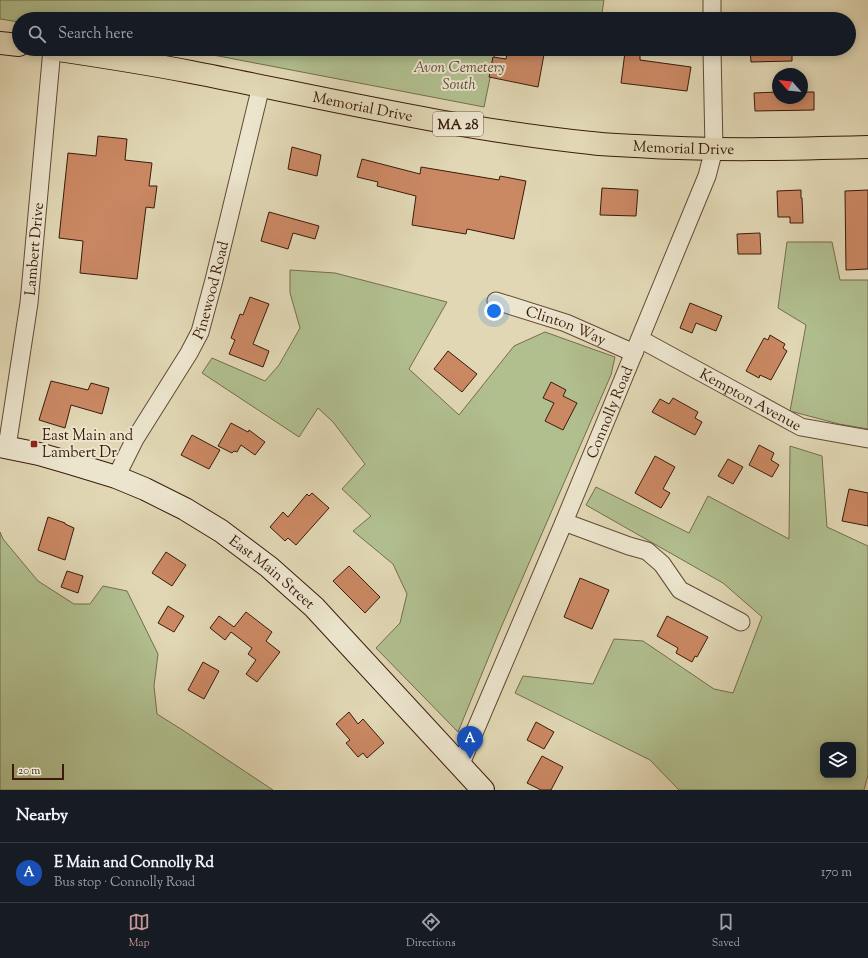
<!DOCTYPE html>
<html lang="en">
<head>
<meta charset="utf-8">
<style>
	:root { --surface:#171b24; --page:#20242c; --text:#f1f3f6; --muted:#9ea1a6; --line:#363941; --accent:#c59692 }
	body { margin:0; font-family:"Sorts Mill Goudy",serif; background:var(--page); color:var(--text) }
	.controls { position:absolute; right:12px; bottom:12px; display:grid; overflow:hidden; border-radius:8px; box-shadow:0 2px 10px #0003 }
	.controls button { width:36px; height:36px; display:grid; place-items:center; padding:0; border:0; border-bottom:1px solid var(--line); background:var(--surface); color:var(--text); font:20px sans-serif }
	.compass { position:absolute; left:772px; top:68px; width:36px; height:36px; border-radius:50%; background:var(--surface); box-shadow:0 2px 10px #0003; rotate:297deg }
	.scale { position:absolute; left:12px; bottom:10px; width:52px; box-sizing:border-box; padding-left:4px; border:2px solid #3a1b0b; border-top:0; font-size:11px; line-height:14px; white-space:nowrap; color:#3a1b0b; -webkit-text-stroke:3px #ece5ce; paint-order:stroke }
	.you { position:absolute; left:494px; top:311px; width:14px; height:14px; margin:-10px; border:3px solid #fff; border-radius:50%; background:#1a73e8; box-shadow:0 0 0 6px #1a73e833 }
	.badge { display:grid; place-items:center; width:26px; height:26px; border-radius:50%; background:var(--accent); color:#fff; font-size:13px; font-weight:700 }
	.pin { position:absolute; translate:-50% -33px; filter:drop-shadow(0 1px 2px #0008) }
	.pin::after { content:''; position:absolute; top:21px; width:14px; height:12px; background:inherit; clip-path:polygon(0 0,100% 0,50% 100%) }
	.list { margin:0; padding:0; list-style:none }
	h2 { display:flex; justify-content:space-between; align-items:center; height:52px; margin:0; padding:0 16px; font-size:17px }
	h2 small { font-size:13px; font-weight:400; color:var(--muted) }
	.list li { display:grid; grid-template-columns:26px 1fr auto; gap:12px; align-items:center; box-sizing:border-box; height:60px; padding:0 16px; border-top:1px solid var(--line) }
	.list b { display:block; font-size:15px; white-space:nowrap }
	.list p { margin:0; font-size:13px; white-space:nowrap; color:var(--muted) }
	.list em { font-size:13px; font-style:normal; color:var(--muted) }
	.icon { flex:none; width:22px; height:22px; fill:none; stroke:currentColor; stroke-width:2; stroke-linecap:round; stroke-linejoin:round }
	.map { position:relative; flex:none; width:868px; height:790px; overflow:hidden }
	.search { position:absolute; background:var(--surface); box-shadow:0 2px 10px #0003; left:12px; right:12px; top:12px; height:44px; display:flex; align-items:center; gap:10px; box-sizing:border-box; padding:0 14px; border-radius:22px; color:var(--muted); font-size:15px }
	.sheet { height:112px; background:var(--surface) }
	nav { display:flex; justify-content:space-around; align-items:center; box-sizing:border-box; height:56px; border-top:1px solid var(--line); background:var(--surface); font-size:11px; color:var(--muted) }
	nav a { display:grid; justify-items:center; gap:2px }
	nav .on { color:var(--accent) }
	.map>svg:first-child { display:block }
</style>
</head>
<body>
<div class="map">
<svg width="868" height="790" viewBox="0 0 868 790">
	<rect width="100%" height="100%" fill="#e1d7b4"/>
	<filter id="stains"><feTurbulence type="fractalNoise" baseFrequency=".005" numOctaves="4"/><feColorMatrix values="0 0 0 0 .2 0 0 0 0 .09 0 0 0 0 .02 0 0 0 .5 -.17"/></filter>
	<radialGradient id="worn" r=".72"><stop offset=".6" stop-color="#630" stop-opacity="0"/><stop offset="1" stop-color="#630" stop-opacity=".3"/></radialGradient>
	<!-- green -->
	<g fill="#b1bf8f" stroke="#766d4d" fill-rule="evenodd">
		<polygon points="0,0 604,0 601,19 512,19 504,13 503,19 19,19 19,22 0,19"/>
		<polygon points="182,49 496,49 484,107"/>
		<polygon points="787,242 832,242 840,280 868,280 868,429 839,424 790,411 806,325 778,308"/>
		<polygon points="290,270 335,273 447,302 409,369 459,415 514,346 545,332 615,357 611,375 499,632 458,732 376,648 400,623 407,594 393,564 353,531 371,516 342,489 365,464 333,422 318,408 299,437 202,373 212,358 265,381 279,365 300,328 290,293"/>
		<path d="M790 446 822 456 827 527 868 546V775L864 790H679L650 760 515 693 523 676 593 684 614 639 643 641 714 689 733 693 762 617 723 583 586 505 596 487 689 533 708 496 789 539ZM823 745H853V775H823Z"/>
		<polygon points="0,532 3,539 38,581 74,604 90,604 103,586 127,591 158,654 154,686 157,714 184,731 273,790 0,790"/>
	</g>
	<!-- building -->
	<g fill="#ca8863" stroke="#3a1b0b">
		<polygon points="508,49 545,49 538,87 489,77 493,57 506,59"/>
		<polygon points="750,49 792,49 792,61 751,62"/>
		<polygon points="625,52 640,54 640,60 691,67 687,91 621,83"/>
		<polygon points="778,92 778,98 802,98 802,92 814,92 814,110 755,111 754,93"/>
		<polygon points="98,136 127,139 125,160 152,163 149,186 157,186 154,208 146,207 137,279 80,273 83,241 59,238 68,153 96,156"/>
		<polygon points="292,147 321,155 317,176 288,169"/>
		<polygon points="362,159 420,174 421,167 499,180 500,176 526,181 514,239 467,229 466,234 412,225 416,196 377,186 378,182 357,177"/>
		<polygon points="602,188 638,190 636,216 600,215"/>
		<polygon points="801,190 801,198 802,198 803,223 790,223 790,217 778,217 777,191"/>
		<polygon points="868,190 868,269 846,270 845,191"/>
		<polygon points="269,212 319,226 315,239 293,233 288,249 261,241"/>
		<polygon points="760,233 761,254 738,254 737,234"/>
		<polygon points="250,297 269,304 253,344 269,351 263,367 229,354 235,340 231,338 240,314 243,315"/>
		<polygon points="690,303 722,316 716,331 696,323 692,333 680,328"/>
		<polygon points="770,335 785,344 783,348 787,351 771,380 760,375 759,378 746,371 764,338 768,340"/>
		<polygon points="448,351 477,374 462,392 434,369"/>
		<polygon points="51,381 88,390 91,383 109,388 102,414 71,405 65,428 39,420"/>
		<polygon points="551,382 566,390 563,396 577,403 563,430 545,421 554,403 543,398"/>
		<polygon points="673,398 698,412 695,418 702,422 695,435 652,412 660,399 669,404"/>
		<polygon points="231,423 248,432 249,430 265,442 255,455 241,445 237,452 234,451 232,453 218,446"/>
		<polygon points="192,435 220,450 209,469 181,455"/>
		<polygon points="759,445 774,453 771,460 779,465 772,477 749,465"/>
		<polygon points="655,456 675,467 663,489 670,493 661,508 635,493"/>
		<polygon points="728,459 743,467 733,484 718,476"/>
		<polygon points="849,489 868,493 868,526 842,521"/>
		<polygon points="312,493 329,508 296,545 288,538 285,541 270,527 283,512 288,517 307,494 309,496"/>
		<polygon points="48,517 65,523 65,524 74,528 65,560 38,550"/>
		<polygon points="166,552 186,565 172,586 152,573"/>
		<polygon points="349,566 380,597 365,613 333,581"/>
		<polygon points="67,571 83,576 78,593 61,587"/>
		<polygon points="580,578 609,590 592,629 564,617"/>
		<polygon points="168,606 184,616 174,632 158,623"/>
		<polygon points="246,612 272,632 266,641 280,652 257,682 246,674 256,660 248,654 252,648 231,632 225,640 210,628 219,616 234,627"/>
		<polygon points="667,616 708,637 697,657 695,656 692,662 676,653 678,648 657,636"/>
		<polygon points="203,662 219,671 204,699 188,690"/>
		<polygon points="349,712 358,724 363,719 384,743 367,758 363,753 358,757 346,743 350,740 336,724"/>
		<polygon points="536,722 554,732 544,749 527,740"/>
		<polygon points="542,756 563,767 551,790 541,790 527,783"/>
	</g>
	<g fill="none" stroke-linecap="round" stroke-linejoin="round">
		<!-- minor casing -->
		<g stroke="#644a35" stroke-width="19">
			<g id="minor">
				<polyline points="712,0 712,19"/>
				<path id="s1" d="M496 301 566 323 634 353"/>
				<path id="s2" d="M640 339 801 427 868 439"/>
				<path id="s3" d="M7 447 29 303 52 49"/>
				<path id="s4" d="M116 477 135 439 189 353 200 332 214 280 261 86"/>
				<polyline points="564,522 629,546 647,551 662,564 680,590 741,622"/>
				<path id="s5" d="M460 766 564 522 707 176 714 149 712 49"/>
			</g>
		</g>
		<!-- secondary casing -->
		<g stroke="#3a1b0b" stroke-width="24">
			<g id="secondary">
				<path id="s6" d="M0 446 39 454 70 463 116 477 145 489 185 509 221 531 269 567 314 607 483 790"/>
			</g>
		</g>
		<!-- primary casing -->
		<g stroke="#3a1b0b" stroke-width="24">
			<g id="primary">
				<polyline points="0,43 19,45"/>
				<path id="s7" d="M52 49C99 56 145 63 191 72 324 98 456 129 591 143 606 145 621 145 636 146 713 151 791 149 868 147"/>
			</g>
		</g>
		<!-- minor -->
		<use href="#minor" stroke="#ece5ce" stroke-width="17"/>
		<!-- secondary -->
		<use href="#secondary" stroke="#ece5ce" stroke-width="22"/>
		<!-- primary -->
		<use href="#primary" stroke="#e1d7b4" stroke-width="22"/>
	</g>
	<!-- markers -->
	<rect fill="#8f2418" stroke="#ece5ce" stroke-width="1.5" x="30" y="440" width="8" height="8" rx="2"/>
	<g text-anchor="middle" stroke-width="4" stroke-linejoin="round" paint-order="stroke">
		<!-- shield labels -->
		<rect fill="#ece5ce" stroke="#6f5846" stroke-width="1" x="433" y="112" width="50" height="24" rx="3"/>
		<g font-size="14" font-weight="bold" fill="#3a1b0b">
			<text x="458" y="129">MA 28</text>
		</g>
		<!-- park labels -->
		<g font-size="15" font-style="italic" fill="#5e4c33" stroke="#ece5ce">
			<text x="459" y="72">Avon Cemetery<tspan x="459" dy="17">South</tspan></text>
		</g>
		<!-- street labels -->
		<g font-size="15" fill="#3a1b0b" stroke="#ece5ce">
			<text dy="5" stroke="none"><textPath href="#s7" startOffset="316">Memorial Drive</textPath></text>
			<text dy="5" stroke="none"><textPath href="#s7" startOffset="640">Memorial Drive</textPath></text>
			<text dy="5" stroke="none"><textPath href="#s3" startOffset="200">Lambert Drive</textPath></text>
			<text dy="5" stroke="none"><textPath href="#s4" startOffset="211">Pinewood Road</textPath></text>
			<text dy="5" stroke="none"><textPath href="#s1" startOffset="74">Clinton Way</textPath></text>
			<text dy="5" stroke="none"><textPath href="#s2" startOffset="126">Kempton Avenue</textPath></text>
			<text dy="5" stroke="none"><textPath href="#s5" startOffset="384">Connolly Road</textPath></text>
			<text dy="5" stroke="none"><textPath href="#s6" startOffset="304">East Main Street</textPath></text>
		</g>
		<!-- poi labels -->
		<g font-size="15" fill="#3a1b0b" stroke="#ece5ce" text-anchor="start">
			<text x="42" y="440">East Main and<tspan x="42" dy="17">Lambert Dr</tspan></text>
		</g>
	</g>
	<rect width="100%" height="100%" filter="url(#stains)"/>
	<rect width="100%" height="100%" fill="url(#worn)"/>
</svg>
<div class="controls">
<button><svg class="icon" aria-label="layers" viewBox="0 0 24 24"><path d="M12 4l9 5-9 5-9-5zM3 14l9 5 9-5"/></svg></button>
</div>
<svg class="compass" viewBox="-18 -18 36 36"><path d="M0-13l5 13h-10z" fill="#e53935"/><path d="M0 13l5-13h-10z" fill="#9ea1a6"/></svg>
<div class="scale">20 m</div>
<div class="you"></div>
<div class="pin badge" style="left:470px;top:759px;background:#1a4fb4">A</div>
<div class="search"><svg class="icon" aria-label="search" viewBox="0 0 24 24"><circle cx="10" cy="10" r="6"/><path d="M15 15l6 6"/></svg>Search here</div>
</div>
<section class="sheet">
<h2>Nearby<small></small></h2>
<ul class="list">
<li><span class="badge" style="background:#1a4fb4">A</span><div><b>E Main and Connolly Rd</b><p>Bus stop · Connolly Road</p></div><em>170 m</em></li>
</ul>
</section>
<nav>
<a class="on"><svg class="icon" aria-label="map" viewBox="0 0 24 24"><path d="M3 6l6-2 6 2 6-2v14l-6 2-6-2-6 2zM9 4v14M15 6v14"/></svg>Map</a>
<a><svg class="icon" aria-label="directions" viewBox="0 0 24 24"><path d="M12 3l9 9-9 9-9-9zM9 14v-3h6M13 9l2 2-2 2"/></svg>Directions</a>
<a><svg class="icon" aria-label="saved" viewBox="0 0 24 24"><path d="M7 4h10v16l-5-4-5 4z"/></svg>Saved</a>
</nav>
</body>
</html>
